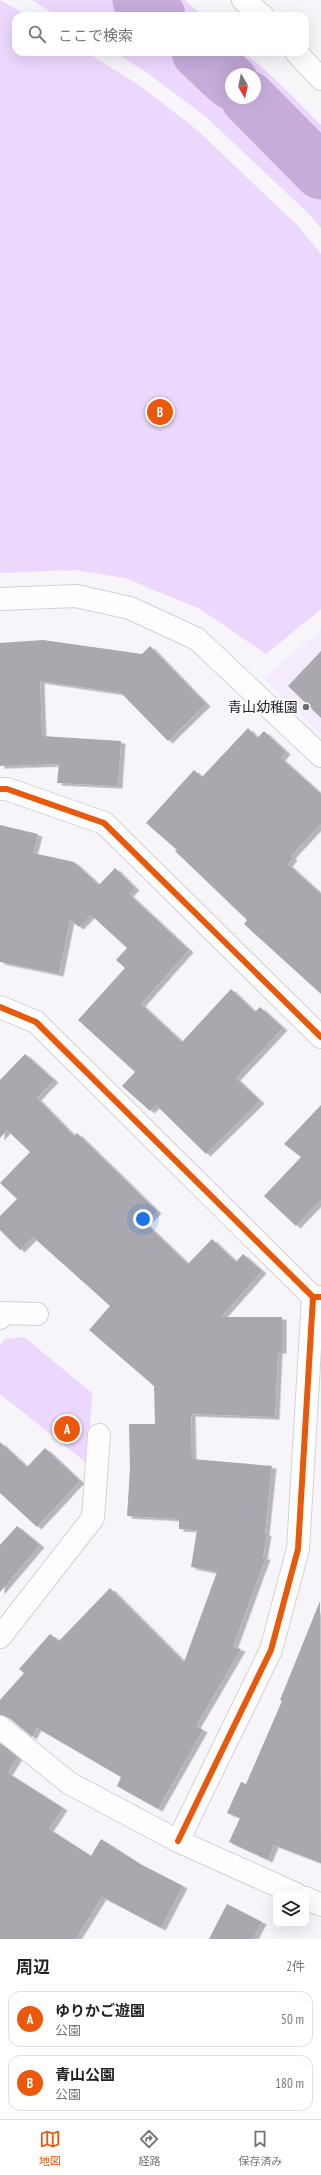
<!DOCTYPE html>
<html lang="ja">
<head>
<meta charset="utf-8">
<style>
	:root { --surface:#fff; --page:#f6f6f6; --text:#222; --muted:#767676; --line:#e0e0e0; --accent:#ea580c }
	body { margin:0; font-family:"PT Sans Narrow","Noto Sans JP",sans-serif; background:var(--page); color:var(--text) }
	.controls { position:absolute; right:12px; bottom:12px; display:grid; overflow:hidden; border-radius:8px; box-shadow:0 4px 16px #0002 }
	.controls button { width:36px; height:36px; display:grid; place-items:center; padding:0; border:0; border-bottom:1px solid var(--line); background:var(--surface); color:var(--text); font:20px sans-serif }
	.compass { position:absolute; left:225px; top:68px; width:36px; height:36px; border-radius:50%; background:var(--surface); box-shadow:0 4px 16px #0002; rotate:171deg }
	.you { position:absolute; left:143px; top:1219px; width:14px; height:14px; margin:-10px; border:3px solid #fff; border-radius:50%; background:#1a73e8; box-shadow:0 0 0 6px #1a73e833 }
	.badge { display:grid; place-items:center; width:26px; height:26px; border-radius:50%; background:var(--accent); color:#fff; font-size:13px; font-weight:700 }
	.pin { position:absolute; translate:-50% -50%; border:2px solid #fff; box-shadow:0 1px 4px #0006 }
	.list { margin:0; padding:0; list-style:none }
	h2 { display:flex; justify-content:space-between; align-items:center; height:52px; margin:0; padding:0 16px; font-size:17px }
	h2 small { font-size:13px; font-weight:400; color:var(--muted) }
	.list li { display:grid; grid-template-columns:26px 1fr auto; gap:12px; align-items:center; box-sizing:border-box; height:56px; margin:0 8px 8px; padding:0 8px; border:1px solid var(--line); border-radius:12px }
	.list b { display:block; font-size:15px; white-space:nowrap }
	.list p { margin:0; font-size:13px; white-space:nowrap; color:var(--muted) }
	.list em { font-size:13px; font-style:normal; color:var(--muted) }
	.icon { flex:none; width:22px; height:22px; fill:none; stroke:currentColor; stroke-width:2; stroke-linecap:round; stroke-linejoin:round }
	.map { position:relative; flex:none; width:321px; height:1939px; overflow:hidden }
	.search { position:absolute; background:var(--surface); box-shadow:0 4px 16px #0002; left:12px; right:12px; top:12px; height:44px; display:flex; align-items:center; gap:10px; box-sizing:border-box; padding:0 14px; border-radius:12px; color:var(--muted); font-size:15px }
	.sheet { height:180px; background:var(--surface) }
	nav { display:flex; justify-content:space-around; align-items:center; box-sizing:border-box; height:56px; border-top:1px solid var(--line); background:var(--surface); font-size:11px; color:var(--muted) }
	nav a { display:grid; justify-items:center; gap:2px }
	nav .on { color:var(--accent) }
	.map>svg:first-child { display:block }
</style>
</head>
<body>
<div class="map">
<svg width="321" height="1939" viewBox="0 0 321 1939">
	<defs>
		<filter id="shadow"><feDropShadow dx="4.5" dy="2.5" stdDeviation="0" flood-color="#0004"/></filter>
	</defs>
	<rect width="100%" height="100%" fill="#f8f5fa"/>
	<!-- built -->
	<polygon fill="#f4ebfc" points="321,630 321,735 263,678"/>
	<!-- green -->
	<g fill="#ecd7fd" fill-rule="evenodd">
		<polygon points="0,0 28,16 16,16 16,52 86,52 139,85 197,130 297,225 321,254 321,609 266,654 200,609 125,578 75,570 0,573"/>
		<polygon points="32,0 185,0 203,16 57,16"/>
		<path d="M114 52H244L273 77 321 125V228L310 215 205 116 146 72ZM231 74H255V98H231Z"/>
		<polygon points="24,1337 92,1393 88,1464 0,1394 0,1345 5,1339"/>
	</g>
	<g fill="none" stroke-linecap="round" stroke-linejoin="round">
		<!-- river -->
		<g stroke="#c6abdb" stroke-width="55">
			<polyline points="140,0 158,16"/>
			<polyline points="199,52 231,82"/>
			<polyline points="248,98 321,172"/>
		</g>
	</g>
	<!-- building -->
	<g fill="#aba7ae" filter="url(#shadow)">
		<polygon points="43,640 142,654 150,646 206,704 168,741 121,693 40,681 42,736 121,741 118,786 57,783 59,764 0,766 0,643"/>
		<polygon points="321,651 321,718 288,686"/>
		<polygon points="248,728 257,738 264,731 286,752 281,758 321,794 321,824 291,856 293,858 288,864 321,894 321,994 244,924 247,920 175,851 177,850 146,823 194,770 202,777"/>
		<polygon points="0,825 38,834 33,853 74,862 99,885 115,868 135,888 129,894 189,950 141,1004 182,1042 231,989 255,1012 260,1007 283,1028 236,1078 260,1101 206,1154 156,1105 150,1111 122,1086 135,1072 78,1020 125,968 116,960 127,948 91,915 79,927 70,920 59,974 0,962"/>
		<polygon points="25,1054 54,1080 37,1098 74,1136 77,1133 157,1211 145,1223 188,1264 212,1239 236,1262 243,1254 262,1271 221,1317 282,1317 282,1351 278,1351 275,1417 191,1414 192,1459 272,1466 265,1533 267,1534 263,1557 266,1557 233,1647 241,1649 196,1726 203,1730 158,1809 117,1786 121,1777 37,1728 32,1737 8,1717 0,1715 0,1700 24,1673 19,1669 50,1634 59,1641 110,1588 184,1662 217,1572 191,1567 197,1530 179,1529 179,1519 127,1516 130,1469 129,1424 155,1424 154,1386 89,1330 110,1306 33,1237 20,1250 0,1230 0,1216 17,1199 0,1183 30,1152 7,1130 0,1138 0,1080"/>
		<polygon points="321,1105 321,1200 296,1226 264,1196 301,1157 284,1144"/>
		<polygon points="0,1442 27,1467 45,1448 80,1481 37,1527 0,1493"/>
		<polygon points="17,1526 40,1545 0,1592 0,1545"/>
		<polygon points="320,1601 321,1863 274,1845 268,1860 229,1842 240,1818 227,1813 241,1782 246,1784 282,1701 280,1700"/>
		<polygon points="0,1743 18,1757 8,1773 63,1808 49,1829 91,1856 101,1839 140,1864 183,1886 161,1928 102,1897 76,1939 0,1939"/>
		<polygon points="227,1904 262,1922 253,1939 209,1939"/>
	</g>
	<g fill="none" stroke-linecap="round" stroke-linejoin="round">
		<!-- street casing -->
		<g stroke="#d4d0d7" stroke-width="24">
			<g id="street">
				<polyline points="0,599 76,596 130,608 197,639 321,756"/>
				<polyline points="0,789 7,789 104,823 321,1037"/>
				<polyline points="0,1007 36,1022 313,1297 321,1297"/>
				<polyline points="0,1318 4,1313 37,1314"/>
				<polyline points="0,1637 93,1518 99,1435"/>
				<polyline points="0,1727 69,1783 178,1841 296,1894"/>
				<polyline points="178,1841 271,1650 298,1549 313,1297"/>
				<polyline points="306,1898 321,1905"/>
			</g>
		</g>
		<!-- secondary casing -->
		<g stroke="#d4d0d7" stroke-width="24">
			<g id="secondary">
				<polyline points="243,0 263,16"/>
				<polyline points="296,52 321,79"/>
			</g>
		</g>
		<!-- street -->
		<use href="#street" stroke="#fefefe" stroke-width="22"/>
		<!-- secondary -->
		<use href="#secondary" stroke="#fefefe" stroke-width="22"/>
		<!-- cycleway casing -->
		<g stroke="#fff" stroke-width="8">
			<g id="cycleway">
				<polyline points="0,789 7,789 104,823 321,1037"/>
				<polyline points="0,1007 36,1022 313,1297 321,1297"/>
				<polyline points="178,1841 271,1650 298,1549 313,1297"/>
			</g>
		</g>
		<!-- cycleway -->
		<use href="#cycleway" stroke="#e8590c" stroke-width="6"/>
	</g>
	<!-- markers -->
	<circle fill="#706b73" stroke="#fff" stroke-width="1.5" cx="306" cy="707" r="4"/>
	<g text-anchor="middle" stroke-width="4" stroke-linejoin="round" paint-order="stroke">
		<!-- poi labels -->
		<g font-size="14" fill="#26212b" stroke="#fff" text-anchor="end">
			<text x="298" y="712">青山幼稚園</text>
		</g>
	</g>
</svg>
<div class="controls">
<button><svg class="icon" aria-label="layers" viewBox="0 0 24 24"><path d="M12 4l9 5-9 5-9-5zM3 14l9 5 9-5"/></svg></button>
</div>
<svg class="compass" viewBox="-18 -18 36 36"><path d="M0-13l5 13h-10z" fill="#e53935"/><path d="M0 13l5-13h-10z" fill="#767676"/></svg>
<div class="you"></div>
<div class="pin badge" style="left:67px;top:1429px">A</div>
<div class="pin badge" style="left:160px;top:412px">B</div>
<div class="search"><svg class="icon" aria-label="search" viewBox="0 0 24 24"><circle cx="10" cy="10" r="6"/><path d="M15 15l6 6"/></svg>ここで検索</div>
</div>
<section class="sheet">
<h2>周辺<small>2件</small></h2>
<ul class="list">
<li><span class="badge">A</span><div><b>ゆりかご遊園</b><p>公園</p></div><em>50 m</em></li>
<li><span class="badge">B</span><div><b>青山公園</b><p>公園</p></div><em>180 m</em></li>
</ul>
</section>
<nav>
<a class="on"><svg class="icon" aria-label="map" viewBox="0 0 24 24"><path d="M3 6l6-2 6 2 6-2v14l-6 2-6-2-6 2zM9 4v14M15 6v14"/></svg>地図</a>
<a><svg class="icon" aria-label="directions" viewBox="0 0 24 24"><path d="M12 3l9 9-9 9-9-9zM9 14v-3h6M13 9l2 2-2 2"/></svg>経路</a>
<a><svg class="icon" aria-label="saved" viewBox="0 0 24 24"><path d="M7 4h10v16l-5-4-5 4z"/></svg>保存済み</a>
</nav>
</body>
</html>
